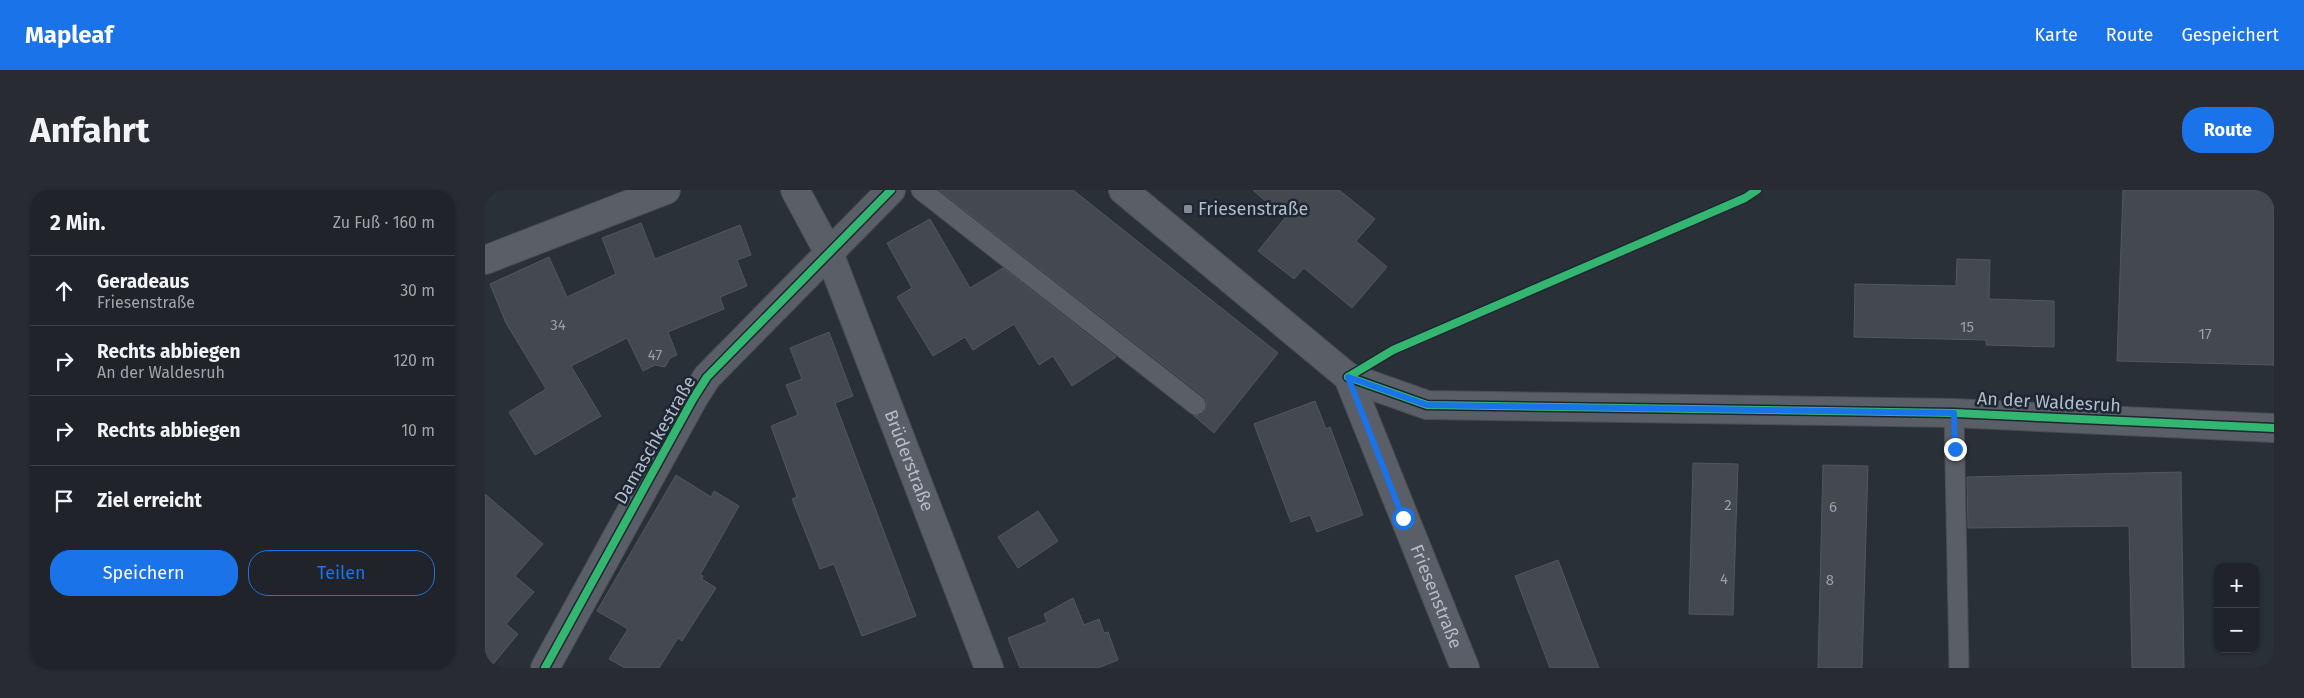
<!DOCTYPE html>
<html lang="de">
<head>
<meta charset="utf-8">
<style>
	:root { --surface:#20242a; --page:#282c32; --text:#f1f3f6; --muted:#a2a4a8; --line:#3d4147; --accent:#1a73e8 }
	body { margin:0; font-family:"Fira Sans",sans-serif; background:var(--page); color:var(--text) }
	.controls { position:absolute; right:15px; bottom:15px; display:grid; overflow:hidden; border-radius:10px; box-shadow:0 1px 4px #0004 }
	.controls button { width:45px; height:45px; display:grid; place-items:center; padding:0; border:0; border-bottom:1px solid var(--line); background:var(--surface); color:var(--text); font:25px sans-serif }
	.stop { position:absolute; width:15px; height:15px; margin:-11px; border:4px solid #1a73e8; border-radius:50%; background:#fff }
	.stop.end { background:#1a73e8; border-color:#fff; box-shadow:0 1px 5px #0008 }
	.list { margin:0; padding:0; list-style:none }
	h2 { display:flex; justify-content:space-between; align-items:center; height:65px; margin:0; padding:0 20px; font-size:21px }
	h2 small { font-size:16px; font-weight:400; color:var(--muted) }
	.list li { display:grid; grid-template-columns:32px 1fr auto; gap:15px; align-items:center; box-sizing:border-box; height:70px; padding:0 20px; border-top:1px solid var(--line) }
	.list b { display:block; font-size:19px; white-space:nowrap }
	.list p { margin:0; font-size:16px; white-space:nowrap; color:var(--muted) }
	.list em { font-size:16px; font-style:normal; color:var(--muted) }
	.actions { display:flex; gap:10px; padding:15px 20px }
	.actions a { flex:1; padding:11px 0; border:1px solid var(--accent); border-radius:20px; text-align:center; font-size:18px; color:var(--accent) }
	.actions .main { background:var(--accent); color:#fff }
	.icon { flex:none; width:28px; height:28px; fill:none; stroke:currentColor; stroke-width:2; stroke-linecap:round; stroke-linejoin:round }
	.map { position:relative; flex:none; width:1789px; height:478px; overflow:hidden; border-radius:20px }
	header { display:flex; align-items:center; gap:30px; box-sizing:border-box; height:70px; padding:0 25px; background:var(--accent); color:#fff }
	header strong { font-size:24px }
	nav { display:flex; gap:28px; margin-inline-start:auto; font-size:18px }
	.intro { display:flex; align-items:center; justify-content:space-between; box-sizing:border-box; height:120px; padding:0 30px }
	h1 { margin:0; font-size:35px }
	.button { padding:12px 22px; border-radius:20px; background:var(--accent); color:#fff; font-size:18px; font-weight:700 }
	main { display:flex; gap:30px; padding:0 30px }
	aside { flex:1; background:var(--surface); border-radius:20px; box-shadow:0 1px 4px #0004 }
	.map>svg:first-child { display:block }
</style>
</head>
<body>
<header>
<strong>Mapleaf</strong>
<nav><a>Karte</a><a>Route</a><a>Gespeichert</a></nav>
</header>
<div class="intro"><h1>Anfahrt</h1><a class="button">Route</a></div>
<main>
<aside>
<h2>2 Min.<small>Zu Fuß · 160 m</small></h2>
<ul class="list">
<li><svg class="icon" aria-label="ahead" viewBox="0 0 24 24"><path d="M12 20V5M6 11l6-6 6 6"/></svg><div><b>Geradeaus</b><p>Friesenstraße</p></div><em>30 m</em></li>
<li><svg class="icon" aria-label="right" viewBox="0 0 24 24"><path d="M7 20v-9h11M14 6l5 5-5 5"/></svg><div><b>Rechts abbiegen</b><p>An der Waldesruh</p></div><em>120 m</em></li>
<li><svg class="icon" aria-label="right" viewBox="0 0 24 24"><path d="M7 20v-9h11M14 6l5 5-5 5"/></svg><div><b>Rechts abbiegen</b></div><em>10 m</em></li>
<li><svg class="icon" aria-label="arrive" viewBox="0 0 24 24"><path d="M6 21V4h12l-3 4 3 4H6"/></svg><div><b>Ziel erreicht</b></div></li>
</ul>
<div class="actions"><a class="main">Speichern</a><a>Teilen</a></div>
</aside>
<div class="map">
<svg width="1789" height="478" viewBox="0 0 1789 478">
	<rect width="100%" height="100%" fill="#2a3038"/>
	<!-- building -->
	<g fill="#444950" stroke="#52575f">
		<polygon points="454,0 588,0 793,163 729,243 708,225 715,226 720,222 722,211 718,206"/>
		<polygon points="768,0 854,0 890,29 871,51 902,77 867,118 819,78 809,89 773,61 800,28"/>
		<polygon points="1638,0 1789,0 1789,175 1632,171"/>
		<polygon points="445,29 485,98 518,78 631,167 587,196 568,166 554,175 529,134 488,160 480,147 448,166 412,107 427,98 402,53"/>
		<polygon points="156,33 170,69 255,35 266,65 252,70 262,96 235,107 239,119 183,142 192,165 185,168 180,177 170,175 158,181 142,148 86,176 116,226 50,265 24,222 61,199 21,133 5,94 64,67 82,107 131,84 117,48"/>
		<polygon points="1472,69 1505,70 1504,109 1569,111 1569,157 1501,155 1501,150 1369,147 1370,94 1471,96"/>
		<polygon points="344,142 368,206 350,213 431,426 377,446 349,374 335,379 307,309 312,307 286,236 313,225 301,195 317,189 305,158"/>
		<polygon points="830,211 841,239 845,237 878,325 832,342 825,325 806,332 769,234"/>
		<polygon points="1208,273 1253,274 1248,425 1204,424"/>
		<polygon points="1338,275 1383,276 1377,478 1333,478"/>
		<polygon points="1696,282 1699,478 1647,478 1644,336 1483,338 1482,287"/>
		<polygon points="191,285 226,307 229,301 254,316 215,385 218,386 217,389 231,398 197,451 193,448 174,478 140,478 124,469 143,439 112,421"/>
		<polygon points="0,304 58,354 30,386 49,402 21,434 33,444 5,478 0,478"/>
		<polygon points="553,321 573,351 533,378 513,347"/>
		<polygon points="1073,370 1100,442 1114,478 1065,478 1030,386"/>
		<polygon points="588,408 599,435 614,429 619,443 623,442 633,470 613,478 535,478 523,448 562,432 559,424"/>
	</g>
	<g fill="none" stroke-linecap="round" stroke-linejoin="round">
		<!-- service casing -->
		<g stroke="#484c53" stroke-width="21">
			<g id="service">
				<polyline points="436,0 711,215"/>
				<polyline points="1469,223 1474,478"/>
			</g>
		</g>
		<!-- minor casing -->
		<g stroke="#484c53" stroke-width="30">
			<g id="minor">
				<path id="s1" d="M310 0 344 63 504 478"/>
				<path id="s2" d="M638 0 863 187 980 478"/>
				<polyline points="0,70 181,0"/>
				<polyline points="863,187 942,215 1469,223 1789,238"/>
				<polyline points="60,478 208,209 222,187 406,0"/>
			</g>
		</g>
		<!-- service -->
		<use href="#service" stroke="#5a5e66" stroke-width="19"/>
		<!-- minor -->
		<use href="#minor" stroke="#5a5e66" stroke-width="28"/>
		<!-- cycleway casing -->
		<g stroke="#1d2633" stroke-width="11">
			<g id="cycleway">
				<polyline points="863,187 942,215 1469,223 1789,238"/>
				<polyline points="863,187 908,160 1260,8 1272,0"/>
				<polyline points="60,478 208,209 222,187 406,0"/>
			</g>
		</g>
		<!-- cycleway -->
		<use href="#cycleway" stroke="#33b770" stroke-width="8"/>
	</g>
	<g fill="none" stroke-linecap="round" stroke-linejoin="round">
		<!-- route -->
		<polyline stroke="#1a73e8" stroke-width="6" points="918,328 863,187 942,215 1469,223 1470,259"/>
	</g>
	<!-- markers -->
	<rect fill="#848b96" stroke="#1d2633" stroke-width="2" x="698" y="14" width="10" height="10" rx="2.5"/>
	<g text-anchor="middle" stroke-width="5" stroke-linejoin="round" paint-order="stroke">
		<!-- number labels -->
		<g font-size="15" fill="#989fab">
			<text x="73" y="140">34</text>
			<text x="1482" y="142">15</text>
			<text x="1720" y="149">17</text>
			<text x="170" y="170">47</text>
			<text x="1243" y="320">2</text>
			<text x="1348" y="322">6</text>
			<text x="1239" y="394">4</text>
			<text x="1345" y="395">8</text>
		</g>
		<!-- poi labels -->
		<g font-size="18" fill="#b4bcc9" stroke="#1d2633" text-anchor="start">
			<text x="713" y="25">Friesenstraße</text>
		</g>
		<!-- street labels -->
		<g font-size="18" fill="#b4bcc9" stroke="#1d2633">
			<text transform="translate(1564 212) rotate(3)" y="6">An der Waldesruh</text>
			<text transform="translate(170 250) rotate(-60)" y="6">Damaschkestraße</text>
			<text dy="6" stroke="none"><textPath href="#s1" startOffset="294">Brüderstraße</textPath></text>
			<text dy="6" stroke="none"><textPath href="#s2" startOffset="529">Friesenstraße</textPath></text>
		</g>
	</g>
</svg>
<div class="controls">
<button>+</button>
<button>−</button>
</div>
<div class="stop" style="left:918px;top:328px"></div>
<div class="stop end" style="left:1470px;top:259px"></div>
</div>
</main>
</body>
</html>
